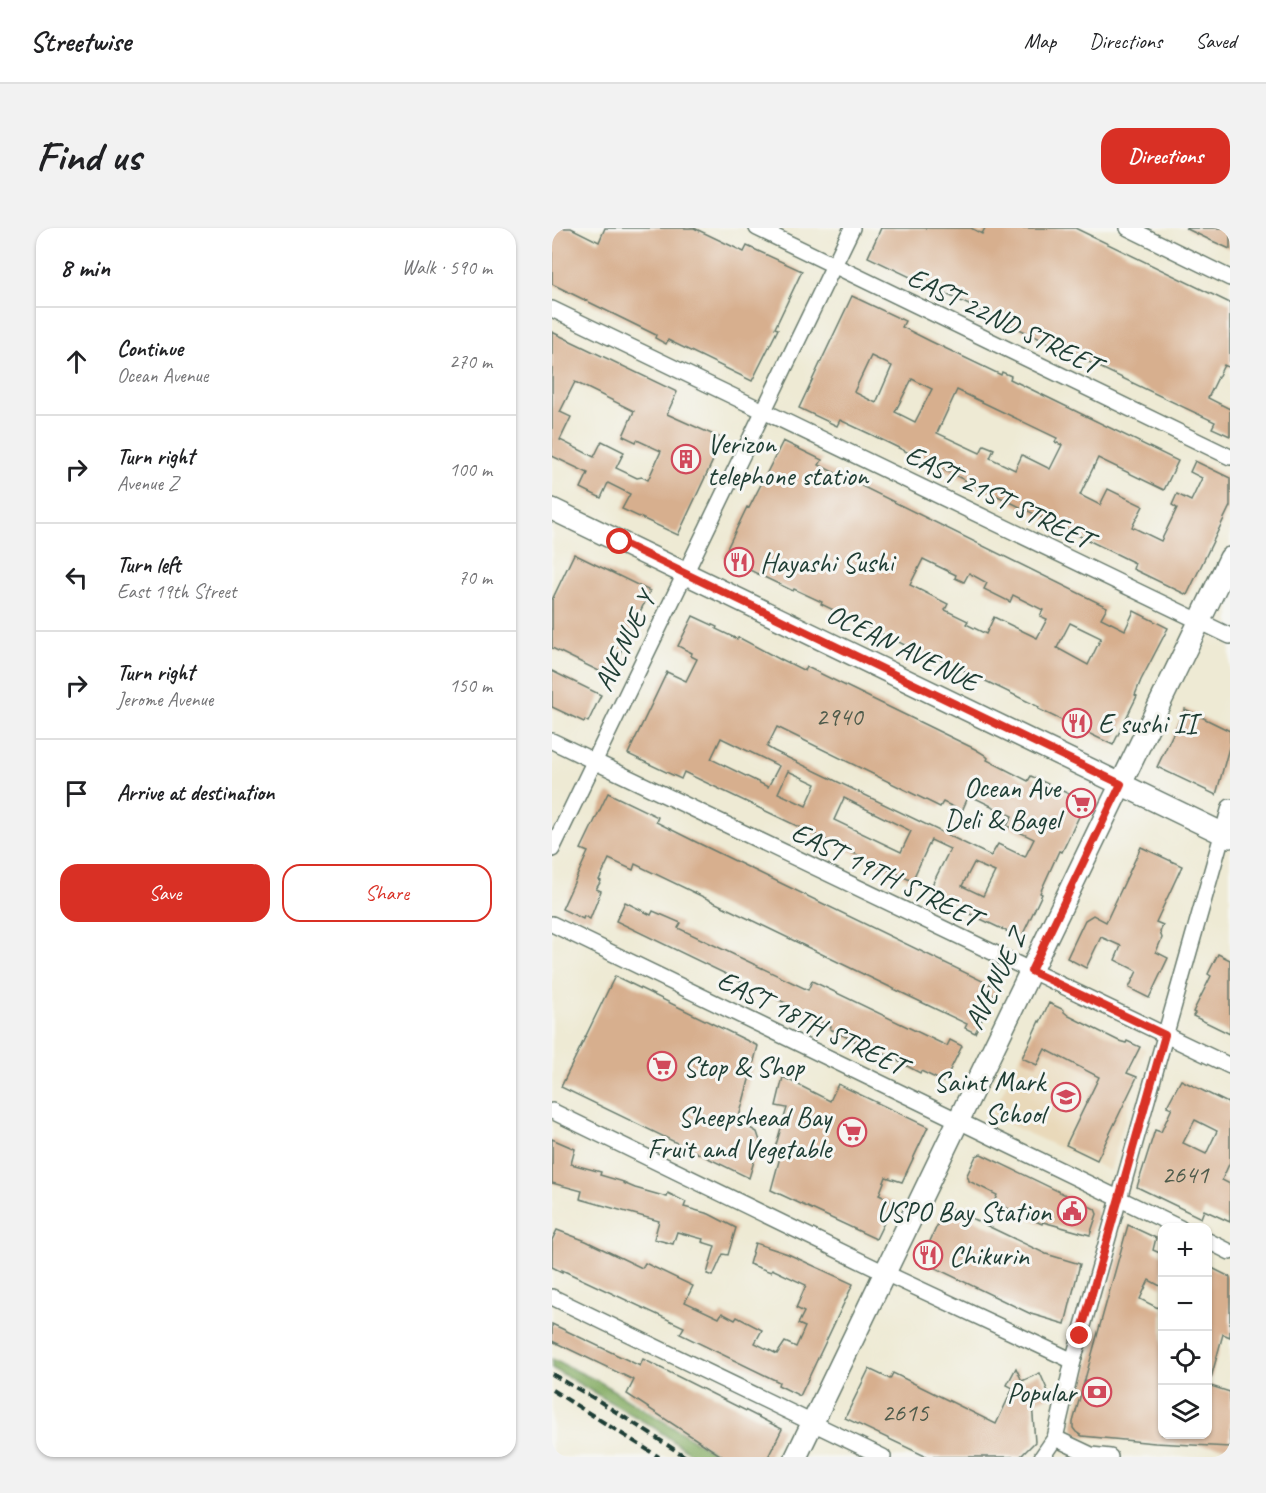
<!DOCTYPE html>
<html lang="en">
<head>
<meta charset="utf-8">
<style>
	:root { --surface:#fff; --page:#f2f2f2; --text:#202124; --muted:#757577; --line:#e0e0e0; --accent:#d93025 }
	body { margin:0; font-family:Caveat,sans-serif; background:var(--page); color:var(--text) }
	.controls { position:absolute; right:18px; bottom:18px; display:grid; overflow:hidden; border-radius:12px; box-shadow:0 2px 4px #0004 }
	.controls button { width:54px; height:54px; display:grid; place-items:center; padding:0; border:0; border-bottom:2px solid var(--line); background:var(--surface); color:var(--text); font:30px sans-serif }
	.stop { position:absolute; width:18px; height:18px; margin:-14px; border:4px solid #d93025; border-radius:50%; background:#fff }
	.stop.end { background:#d93025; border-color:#fff; box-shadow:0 2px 6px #0008 }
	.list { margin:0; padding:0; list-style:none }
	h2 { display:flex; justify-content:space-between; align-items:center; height:78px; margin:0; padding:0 24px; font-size:26px }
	h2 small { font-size:20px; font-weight:400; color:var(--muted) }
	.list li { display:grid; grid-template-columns:39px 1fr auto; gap:18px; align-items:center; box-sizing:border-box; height:108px; padding:0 24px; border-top:2px solid var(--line) }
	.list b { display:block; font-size:22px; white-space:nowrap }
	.list p { margin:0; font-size:20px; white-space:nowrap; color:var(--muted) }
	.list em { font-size:20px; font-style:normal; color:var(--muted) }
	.actions { display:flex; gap:12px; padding:18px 24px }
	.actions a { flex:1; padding:14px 0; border:2px solid var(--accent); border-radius:18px; text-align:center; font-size:21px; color:var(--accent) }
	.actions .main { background:var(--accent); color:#fff }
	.icon { flex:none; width:33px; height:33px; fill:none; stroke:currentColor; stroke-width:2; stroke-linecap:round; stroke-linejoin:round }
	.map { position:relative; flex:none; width:678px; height:1229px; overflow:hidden; border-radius:18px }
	header { display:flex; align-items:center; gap:36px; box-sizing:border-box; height:84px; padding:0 30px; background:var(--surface); border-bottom:2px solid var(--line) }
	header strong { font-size:28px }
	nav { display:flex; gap:33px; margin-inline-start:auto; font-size:21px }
	.intro { display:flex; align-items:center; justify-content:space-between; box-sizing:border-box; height:144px; padding:0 36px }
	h1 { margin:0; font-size:42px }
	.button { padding:15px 27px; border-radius:18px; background:var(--accent); color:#fff; font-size:21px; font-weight:700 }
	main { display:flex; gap:36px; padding:0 36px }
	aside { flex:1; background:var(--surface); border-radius:18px; box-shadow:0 2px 4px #0004 }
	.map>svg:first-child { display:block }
</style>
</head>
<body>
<header>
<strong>Streetwise</strong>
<nav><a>Map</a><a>Directions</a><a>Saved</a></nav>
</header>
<div class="intro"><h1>Find us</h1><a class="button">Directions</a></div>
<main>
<aside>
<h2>8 min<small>Walk · 590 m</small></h2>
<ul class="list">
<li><svg class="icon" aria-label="ahead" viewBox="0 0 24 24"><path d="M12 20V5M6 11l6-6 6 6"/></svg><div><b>Continue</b><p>Ocean Avenue</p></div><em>270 m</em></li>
<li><svg class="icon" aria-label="right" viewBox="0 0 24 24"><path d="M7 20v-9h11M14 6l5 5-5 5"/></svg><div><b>Turn right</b><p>Avenue Z</p></div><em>100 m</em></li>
<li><svg class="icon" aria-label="left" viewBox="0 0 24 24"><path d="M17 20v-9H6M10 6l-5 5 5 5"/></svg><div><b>Turn left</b><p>East 19th Street</p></div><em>70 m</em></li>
<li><svg class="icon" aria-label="right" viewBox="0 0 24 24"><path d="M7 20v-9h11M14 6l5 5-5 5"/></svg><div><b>Turn right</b><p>Jerome Avenue</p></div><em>150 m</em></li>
<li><svg class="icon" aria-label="arrive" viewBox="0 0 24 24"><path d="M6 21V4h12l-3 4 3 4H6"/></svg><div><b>Arrive at destination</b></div></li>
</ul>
<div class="actions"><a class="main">Save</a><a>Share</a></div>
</aside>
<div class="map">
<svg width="678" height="1229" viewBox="0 0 678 1229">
	<rect width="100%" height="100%" fill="#f6f6f2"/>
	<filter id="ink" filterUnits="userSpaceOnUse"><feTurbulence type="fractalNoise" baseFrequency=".0167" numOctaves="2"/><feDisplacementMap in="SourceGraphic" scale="12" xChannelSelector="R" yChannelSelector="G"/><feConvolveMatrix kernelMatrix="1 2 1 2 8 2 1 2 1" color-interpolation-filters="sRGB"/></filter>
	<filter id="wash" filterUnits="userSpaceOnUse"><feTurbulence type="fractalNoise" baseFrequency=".008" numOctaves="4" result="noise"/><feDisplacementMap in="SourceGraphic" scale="24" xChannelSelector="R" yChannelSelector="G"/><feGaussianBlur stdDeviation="1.35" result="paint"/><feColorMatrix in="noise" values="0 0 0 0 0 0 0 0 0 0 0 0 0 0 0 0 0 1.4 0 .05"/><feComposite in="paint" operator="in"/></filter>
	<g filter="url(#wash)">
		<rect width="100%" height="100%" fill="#eeead4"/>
		<!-- built -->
		<polygon fill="#e9d9ba" points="495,772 593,821 558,943 439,888"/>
		<!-- forest -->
		<polygon fill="#83ab62" stroke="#51744b" stroke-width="1.5" points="0,1131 48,1154 169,1229 144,1229 101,1199 0,1140"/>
		<g id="blocks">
			<!-- building -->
			<g fill="#d7af8e" fill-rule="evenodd">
				<polygon points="0,0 19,0 47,14 53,0 142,0 192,24 195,18 250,43 223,100 226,101 200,153 116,112 114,116 103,110 104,107 0,56"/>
				<polygon points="329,0 419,0 430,6 433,0 523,0 678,75 678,140 672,137 656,170 678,181 678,208 660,200 663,194 316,29"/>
				<polygon points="633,0 678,0 678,21 658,12"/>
				<path d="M300 68 353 93 350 99 378 113 449 147 450 144 459 148 458 151 626 233 612 262 546 230 528 267 548 277 556 261 591 278 580 299 609 313 625 280 620 277 625 266 639 273 650 250 638 244 643 233 678 250V278L635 367 581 341 583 335 318 206 288 192 285 198 247 180ZM319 128 340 138 324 175 302 164ZM360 151 380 161 363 194 343 184ZM405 162 505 210 503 214 510 217 498 241 470 227 463 242 438 230 442 221 432 217 428 225 385 205Z"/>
				<path d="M0 104 125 164 115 186 171 211 126 307 70 281 78 266 56 255 49 270 29 260 36 245 0 228ZM23 154 82 183 71 208 84 214 85 212 109 223 96 252 90 249 85 250 64 240 72 224 50 213 42 229 8 212 19 189 8 184Z"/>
				<path d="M231 213 270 232 267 237 555 379 549 390 573 402 582 383 616 400 589 452 583 467 585 468 561 517 486 481 487 479 374 424 373 427 269 376 270 374 242 361 241 363 171 329 195 279 197 280ZM371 331 404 347 403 350 412 354 417 345 435 355 432 361 458 374 461 367 491 382 488 388 495 391 485 410 442 389 434 406 414 396 416 393 393 382 396 376 358 357ZM518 395 549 410 536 437 505 420Z"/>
				<polygon points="22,326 98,363 57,448 0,420 0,372"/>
				<path d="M141 388 165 399 164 401 185 411 186 409 229 432V431L253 443 255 439 423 521 433 527 436 530 435 532 476 553 479 548 534 574 510 624 507 623 488 665 490 666 469 710 401 678 402 675 377 663 398 621 379 612 360 653 132 544 129 551 76 526 115 444 134 453 145 431 139 428 140 425 126 418ZM225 499 388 579 391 574 410 583 417 567 460 588 455 598 482 611 473 629 446 616 439 628 222 523 215 519ZM169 510 227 538 216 559 159 531ZM236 543 264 556 254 578 226 565ZM292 570 359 603 349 624 282 592ZM422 635 443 644 431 668 410 658Z"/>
				<polygon points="0,443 49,467 36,494 33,492 32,494 0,479"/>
				<polygon points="633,481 678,503 678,516 664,567 605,539"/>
				<polygon points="56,565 106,589 104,594 144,614 445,760 423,805 413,800 415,796 369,774 83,636 81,642 57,631 47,652 49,653 44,661 49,663 38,691 32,688 31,691 10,681 36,624 29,621"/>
				<polygon points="589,619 630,638 604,694 611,697 608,704 610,710 604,724 616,730 597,770 577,760 585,743 563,732 569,718 549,709 534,740 515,730 533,692 541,687 554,694"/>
				<polygon points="73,674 99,687 101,683 129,695 126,700 256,762 260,753 395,818 398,812 410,818 392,854 369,843 368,845 312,815 311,817 278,801 279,798 269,794 244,785 246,781 64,693"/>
				<polygon points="666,726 678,732 678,806 641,788 643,785 641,784 659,748 656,746"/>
				<polygon points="63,748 206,818 186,893 205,904 208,913 197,950 9,859"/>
				<polygon points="497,775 512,782 512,784 517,788 567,813 574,815 575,813 588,819 575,845 585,849 545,932 514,917 547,849 493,821 485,837 470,830 487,793 488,794"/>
				<polygon points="231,849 278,873 286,856 376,899 350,954 334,949 327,967 342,974 324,1011 219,962 230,922 223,920 235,880 224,878"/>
				<path d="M629 852 678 876V934L670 952 678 956V994L652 982 649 990 585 959 603 902 609 904 620 880 615 878ZM643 892 665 903 654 926 631 915Z"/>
				<polygon points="0,911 23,921 19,936 49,944 48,947 72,954 71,955 83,960 115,969 116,965 134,974 132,979 157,986 184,1000 176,1027 171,1026 161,1048 155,1046 163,1018 150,1014 151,1011 125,1004 121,1016 102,1011 107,993 28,971 30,963 0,955"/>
				<polygon points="429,926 543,981 545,986 538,1007 491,994 490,996 442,974 445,967 417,953 415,947 424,928"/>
				<polygon points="394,978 494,1026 528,1036 513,1096 479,1086 369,1033"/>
				<polygon points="576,997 604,1010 601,1022 610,1026 610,1059 597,1052 588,1071 610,1082 610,1206 656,1206 656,1157 678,1164 678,1219 603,1215 530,1208 524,1204 521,1200 521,1194"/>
				<polygon points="5,1002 34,1013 90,1040 93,1035 141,1058 133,1074 167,1090 170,1085 183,1092 185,1089 210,1102 203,1115 225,1126 233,1114 244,1119 253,1099 246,1096 252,1084 244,1080 254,1057 220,1041 219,1044 197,1036 203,1015 236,1026 301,1056 248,1168 226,1157 227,1154 128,1106 132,1099 10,1042 10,1044 0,1039 0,1012"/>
				<polygon points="656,1038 678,1049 678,1109 671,1106 659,1150 656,1149"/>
				<polygon points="0,1096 88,1138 91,1131 230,1201 216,1229 171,1229 75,1166 82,1152 0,1113"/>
				<polygon points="464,1140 470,1153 488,1145 498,1168 480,1175 483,1214 468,1229 375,1229 293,1190 317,1141 338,1151 341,1145 444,1196 461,1160 455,1157"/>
			</g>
		</g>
	</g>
	<g filter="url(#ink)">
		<use href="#blocks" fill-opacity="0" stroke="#677a6c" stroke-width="1.5"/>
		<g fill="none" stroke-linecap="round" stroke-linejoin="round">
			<!-- street casing -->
			<g stroke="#677a6c" stroke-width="18">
				<g id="street">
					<polyline points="205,0 678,229"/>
					<polyline points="576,0 678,50"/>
					<polyline points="0,81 678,408"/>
					<polyline points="0,513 678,838"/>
					<polyline points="0,621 300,0"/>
					<polyline points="0,696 628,1000"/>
					<polyline points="0,883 333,1045 521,1133"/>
					<polyline points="656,1013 678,1024"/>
					<polyline points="0,1069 331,1229"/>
					<polyline points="503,1210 539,1227 558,1229"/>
					<polyline points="490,1229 503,1210 521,1133 678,579"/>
				</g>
			</g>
			<!-- secondary casing -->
			<g stroke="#677a6c" stroke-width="24">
				<g id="secondary">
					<polyline points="0,281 678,609"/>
					<polyline points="244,1229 678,330"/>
				</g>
			</g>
			<!-- street -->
			<use href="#street" stroke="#fff" stroke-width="15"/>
			<!-- secondary -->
			<use href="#secondary" stroke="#fff" stroke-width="21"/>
			<!-- rail -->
			<g stroke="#1f3d34" stroke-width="4" stroke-dasharray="9 4.5" stroke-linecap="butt">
				<polyline points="0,1146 47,1173 134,1229"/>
				<polyline points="0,1162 107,1229"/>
			</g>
		</g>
	</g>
	<g fill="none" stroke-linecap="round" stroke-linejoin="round" filter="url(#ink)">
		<!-- route -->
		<polyline stroke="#d93025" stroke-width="8" points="68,314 569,556 479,743 613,807 528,1108"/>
	</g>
	<!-- icons -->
	<defs>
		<g id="building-ring" transform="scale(1.5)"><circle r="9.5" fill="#f6f6f2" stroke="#d1495b" stroke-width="1.5"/><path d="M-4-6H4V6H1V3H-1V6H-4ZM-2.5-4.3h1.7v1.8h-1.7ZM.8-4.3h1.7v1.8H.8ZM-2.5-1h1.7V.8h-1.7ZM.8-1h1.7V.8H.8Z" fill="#d1495b"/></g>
		<g id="restaurant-ring" transform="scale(1.5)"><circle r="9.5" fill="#f6f6f2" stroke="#d1495b" stroke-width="1.5"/><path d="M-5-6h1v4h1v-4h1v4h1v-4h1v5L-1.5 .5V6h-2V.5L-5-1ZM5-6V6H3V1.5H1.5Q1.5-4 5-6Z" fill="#d1495b"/></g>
		<g id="supermarket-ring" transform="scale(1.5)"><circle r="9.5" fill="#f6f6f2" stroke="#d1495b" stroke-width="1.5"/><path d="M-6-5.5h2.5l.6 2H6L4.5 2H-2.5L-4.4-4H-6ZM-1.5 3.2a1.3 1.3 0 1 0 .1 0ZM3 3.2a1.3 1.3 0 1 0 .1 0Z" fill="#d1495b"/></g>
		<g id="school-ring" transform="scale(1.5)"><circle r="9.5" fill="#f6f6f2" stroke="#d1495b" stroke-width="1.5"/><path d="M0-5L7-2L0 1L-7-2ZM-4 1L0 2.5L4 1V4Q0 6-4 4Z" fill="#d1495b"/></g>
		<g id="civic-ring" transform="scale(1.5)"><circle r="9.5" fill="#f6f6f2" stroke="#d1495b" stroke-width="1.5"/><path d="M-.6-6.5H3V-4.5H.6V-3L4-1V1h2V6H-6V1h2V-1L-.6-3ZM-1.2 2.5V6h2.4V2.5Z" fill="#d1495b"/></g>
		<g id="bank-ring" transform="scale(1.5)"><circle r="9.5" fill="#f6f6f2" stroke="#d1495b" stroke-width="1.5"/><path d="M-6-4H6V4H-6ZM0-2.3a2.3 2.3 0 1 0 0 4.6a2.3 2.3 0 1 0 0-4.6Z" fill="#d1495b"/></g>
	</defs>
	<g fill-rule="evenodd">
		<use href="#building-ring" x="134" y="231"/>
		<use href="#restaurant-ring" x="187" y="334"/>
		<use href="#restaurant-ring" x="525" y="495"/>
		<use href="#supermarket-ring" x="529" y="575"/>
		<use href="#supermarket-ring" x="110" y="838"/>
		<use href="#school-ring" x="514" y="869"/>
		<use href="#supermarket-ring" x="300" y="904"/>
		<use href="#civic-ring" x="520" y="983"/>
		<use href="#restaurant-ring" x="376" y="1027"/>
		<use href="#bank-ring" x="545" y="1164"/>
	</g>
	<g text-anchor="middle" stroke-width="6" stroke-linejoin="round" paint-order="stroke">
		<!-- number labels -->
		<g font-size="26" fill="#4d5a4a">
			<text x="287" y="497">2940</text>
			<text x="633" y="955">2641</text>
			<text x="353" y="1193">2615</text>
		</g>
		<!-- street labels -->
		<g font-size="28" fill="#1f3d34" stroke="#f6f6f2">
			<text transform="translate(452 92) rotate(26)" y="10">EAST 22ND STREET</text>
			<text transform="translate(447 268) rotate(26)" y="10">EAST 21ST STREET</text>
			<text transform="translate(72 413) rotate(-64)" y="10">AVENUE Y</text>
			<text transform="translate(351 419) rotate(26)" y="10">OCEAN AVENUE</text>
			<text transform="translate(334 646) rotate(26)" y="10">EAST 19TH STREET</text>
			<text transform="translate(443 751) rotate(-64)" y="10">AVENUE Z</text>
			<text transform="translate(260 794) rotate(26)" y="10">EAST 18TH STREET</text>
		</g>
		<!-- poi labels -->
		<g font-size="28" fill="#1f3d34" stroke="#f6f6f2" text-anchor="start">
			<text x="155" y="225">Verizon<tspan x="155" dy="32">telephone station</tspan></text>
			<text x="208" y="344">Hayashi Sushi</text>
			<text x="546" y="505">E sushi II</text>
			<text x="508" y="569" text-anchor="end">Ocean Ave<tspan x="508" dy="32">Deli &amp; Bagel</tspan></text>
			<text x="131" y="848">Stop &amp; Shop</text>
			<text x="493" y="863" text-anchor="end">Saint Mark<tspan x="493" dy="32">School</tspan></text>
			<text x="279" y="898" text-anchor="end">Sheepshead Bay<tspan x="279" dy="32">Fruit and Vegetable</tspan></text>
			<text x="499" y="993" text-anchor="end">USPO Bay Station</text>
			<text x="397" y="1037">Chikurin</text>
			<text x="524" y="1174" text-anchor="end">Popular</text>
		</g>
	</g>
</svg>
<div class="controls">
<button>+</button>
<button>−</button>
<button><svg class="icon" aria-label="locate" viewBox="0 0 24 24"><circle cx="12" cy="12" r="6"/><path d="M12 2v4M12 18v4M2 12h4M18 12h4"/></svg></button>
<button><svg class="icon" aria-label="layers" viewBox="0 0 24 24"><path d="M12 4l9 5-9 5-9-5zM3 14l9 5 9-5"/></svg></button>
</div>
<div class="stop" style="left:68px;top:314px"></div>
<div class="stop end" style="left:528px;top:1108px"></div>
</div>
</main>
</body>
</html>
